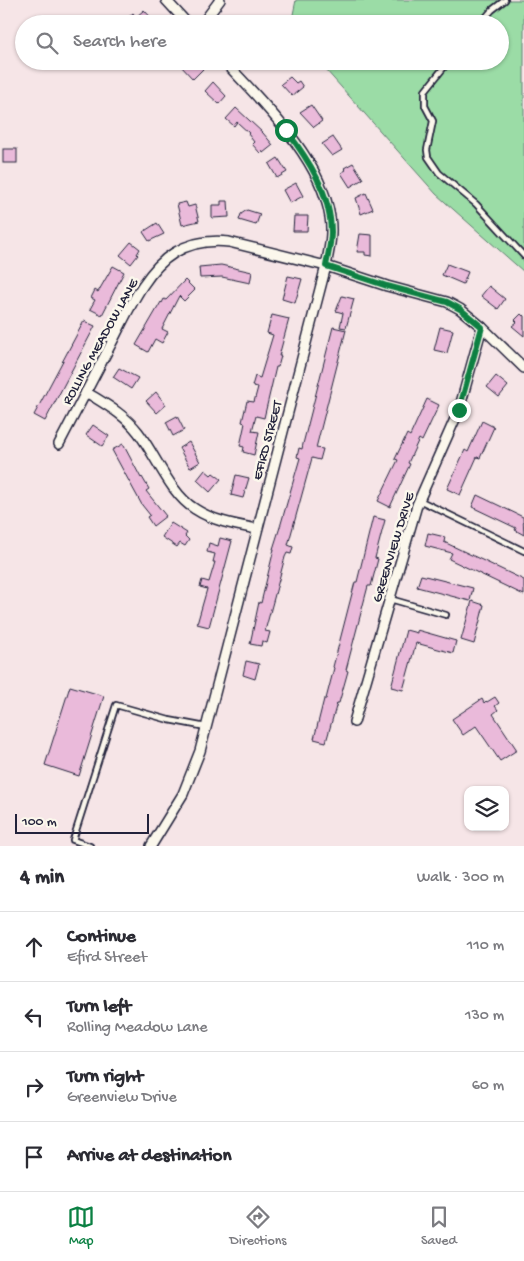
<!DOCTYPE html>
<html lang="en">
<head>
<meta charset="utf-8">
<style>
	:root { --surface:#fff; --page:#f7f7f7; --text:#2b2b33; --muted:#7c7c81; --line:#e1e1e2; --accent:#0b8043 }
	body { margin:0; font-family:"Gochi Hand",sans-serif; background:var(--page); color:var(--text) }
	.controls { position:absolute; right:15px; bottom:15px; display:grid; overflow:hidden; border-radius:10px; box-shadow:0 1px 4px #0004 }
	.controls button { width:45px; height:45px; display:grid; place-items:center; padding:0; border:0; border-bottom:1px solid var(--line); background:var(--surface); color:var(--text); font:25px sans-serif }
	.scale { position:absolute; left:15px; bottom:12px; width:134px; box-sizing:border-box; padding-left:5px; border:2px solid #22223b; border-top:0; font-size:14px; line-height:18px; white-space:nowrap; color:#22223b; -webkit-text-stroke:4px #fbf7ec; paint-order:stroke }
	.stop { position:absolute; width:15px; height:15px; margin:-11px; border:4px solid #0b8043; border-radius:50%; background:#fff }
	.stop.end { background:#0b8043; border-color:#fff; box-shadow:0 1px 5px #0008 }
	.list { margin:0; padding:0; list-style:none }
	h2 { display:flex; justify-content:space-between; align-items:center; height:65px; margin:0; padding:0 20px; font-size:21px }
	h2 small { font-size:16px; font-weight:400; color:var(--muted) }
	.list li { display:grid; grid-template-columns:32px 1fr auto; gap:15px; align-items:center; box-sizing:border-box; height:70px; padding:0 20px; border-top:1px solid var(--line) }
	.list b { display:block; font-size:19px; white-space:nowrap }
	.list p { margin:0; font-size:16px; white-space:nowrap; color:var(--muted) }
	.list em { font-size:16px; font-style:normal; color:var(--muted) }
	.icon { flex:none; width:28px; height:28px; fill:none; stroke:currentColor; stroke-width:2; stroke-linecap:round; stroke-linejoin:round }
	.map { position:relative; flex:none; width:524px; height:846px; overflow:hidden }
	.search { position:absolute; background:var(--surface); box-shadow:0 1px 4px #0004; left:15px; right:15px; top:15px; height:55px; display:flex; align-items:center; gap:12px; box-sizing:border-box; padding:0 18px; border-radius:28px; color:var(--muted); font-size:19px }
	.sheet { height:345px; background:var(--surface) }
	nav { display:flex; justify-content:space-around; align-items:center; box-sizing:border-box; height:70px; border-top:1px solid var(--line); background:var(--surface); font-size:14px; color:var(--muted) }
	nav a { display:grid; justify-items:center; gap:2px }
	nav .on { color:var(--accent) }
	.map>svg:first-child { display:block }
</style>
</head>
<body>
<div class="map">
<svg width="524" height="846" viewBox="0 0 524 846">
	<rect width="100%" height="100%" fill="#f6e5e7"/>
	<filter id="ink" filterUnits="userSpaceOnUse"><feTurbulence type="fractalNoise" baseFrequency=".02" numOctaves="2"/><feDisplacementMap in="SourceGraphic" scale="10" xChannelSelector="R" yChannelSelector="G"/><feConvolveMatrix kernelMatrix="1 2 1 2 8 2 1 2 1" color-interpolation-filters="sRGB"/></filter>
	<g filter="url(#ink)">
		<!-- green -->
		<polygon fill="#9bdca6" stroke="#5e7f70" points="296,0 524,0 524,272 436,194 318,61 500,61 500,24 291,24"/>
		<!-- building -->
		<g fill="#eabada" stroke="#22223b">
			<polygon points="144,10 157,24 121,24 133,13 136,17"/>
			<polygon points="184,61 196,61 203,69 193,79 180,65"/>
			<polygon points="290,77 296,83 299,81 303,87 292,96 281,84"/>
			<polygon points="213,82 226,96 219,104 205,91"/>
			<polygon points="311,105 322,121 314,127 300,112"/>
			<polygon points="236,108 263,133 273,145 263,153 262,151 260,153 252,144 254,142 248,134 249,133 237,122 234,126 226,119"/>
			<polygon points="333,137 342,150 332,156 322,144"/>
			<rect x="3" y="149" width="14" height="14"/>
			<polygon points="278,158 287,172 277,178 269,164"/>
			<polygon points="353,163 363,179 350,187 341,173 346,170 344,168"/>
			<polygon points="296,183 303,196 290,203 283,190"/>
			<polygon points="366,193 373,209 361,214 356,198"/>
			<polygon points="221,201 228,201 229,217 212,218 212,205 221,205"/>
			<polygon points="186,202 188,207 195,205 199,221 182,225 177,204"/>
			<polygon points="247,210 260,214 256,225 239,220 241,214"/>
			<polygon points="294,216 308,216 307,231 293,231"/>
			<polygon points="157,223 164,234 149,241 143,232"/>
			<polygon points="360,234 372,235 372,256 365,255 365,252 357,252"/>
			<polygon points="131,242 140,249 137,254 138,255 131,264 120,255"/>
			<polygon points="447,264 468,272 463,284 442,275"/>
			<polygon points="221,265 252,272 250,283 222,277 200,278 199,267"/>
			<polygon points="113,266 124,272 102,315 90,309 95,300 91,298 95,290 98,292"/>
			<polygon points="288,276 302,279 295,303 282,299"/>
			<polygon points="185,280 195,290 184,301 179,296 162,329 168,332 162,343 155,339 148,352 136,345 161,302 162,303 164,299 166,300"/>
			<polygon points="489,286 505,299 498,309 481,296"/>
			<polygon points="342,296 354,299 346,328 340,327 343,313 336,311"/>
			<polygon points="521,314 523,316 524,315 524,336 512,326 517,322 515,320"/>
			<polygon points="272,315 289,319 279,356 281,356 278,367 276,367 264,418 256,416 252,431 259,432 254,455 243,452 244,447 240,446 245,423 242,422 247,401 254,402 258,387 252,386 255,376 260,378 273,335 267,333"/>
			<polygon points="84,321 95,326 45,421 34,415"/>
			<polygon points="333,327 346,330 316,448 323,449 320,460 312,458 288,545 293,547 291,554 287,553 285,557 277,587 265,631 270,632 267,643 262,641 261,646 250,644 259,602 261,603 274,549 273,549 280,527 300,458 297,457 299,448 302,449 303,444"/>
			<polygon points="440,327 453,330 447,353 434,350"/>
			<polygon points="119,368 138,378 131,389 113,377"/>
			<polygon points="496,376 508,386 499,397 487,387"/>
			<polygon points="156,392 166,405 157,413 146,401"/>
			<polygon points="427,399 439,405 422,441 419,439 408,463 410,464 390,507 378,501 398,460 395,459 407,434 410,436"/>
			<polygon points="177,416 184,430 173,436 166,422"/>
			<polygon points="482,421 494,427 480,458 477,457 460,495 447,489 465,450 468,452"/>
			<polygon points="93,425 109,436 102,446 86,435"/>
			<polygon points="189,442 200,462 190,468 179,448"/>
			<polygon points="123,444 141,478 142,477 149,489 146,491 166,516 153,526 147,517 150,515 142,505 112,450"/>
			<polygon points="205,470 211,475 213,473 221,479 210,492 197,480"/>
			<polygon points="236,475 249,478 243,498 231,495"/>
			<polygon points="477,495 523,517 524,535 515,530 516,528 472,507"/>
			<polygon points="373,517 385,520 375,558 378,559 371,586 368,586 346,670 348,671 339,703 337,703 326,742 314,739 324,699 326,699 334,668 333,667 355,582 357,582"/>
			<polygon points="171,523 187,533 185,536 189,540 185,546 180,543 177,547 162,537"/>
			<polygon points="428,533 445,537 444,542 524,580 524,595 449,559 452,553 425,546"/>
			<polygon points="220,538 232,541 209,627 197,624 207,589 200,587 202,580 209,582 215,562 213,562 215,554 207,552 209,543 218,546"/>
			<polygon points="421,575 473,588 470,601 417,587"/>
			<polygon points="472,601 484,605 474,644 461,640"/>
			<polygon points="406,630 417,633 417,630 456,641 453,653 416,643 403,690 391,687"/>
			<polygon points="246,661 259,664 255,679 243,675"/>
			<polygon points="70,686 104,696 79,776 45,765"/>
			<polygon points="495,697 499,703 495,706 498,710 493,714 517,750 500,761 476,726 463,735 452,719 482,699 484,703 486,701 487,702"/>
		</g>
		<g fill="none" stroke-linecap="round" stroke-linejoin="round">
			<!-- lane casing -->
			<g stroke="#22223b" stroke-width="8">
				<g id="lane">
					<polyline points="480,24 492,10 505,0"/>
					<polyline points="449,61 425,91 425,106 433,121 427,150 428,157 439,173 476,204 524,256"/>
					<polyline points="419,500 524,551"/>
					<polyline points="390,599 446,615"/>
					<polyline points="90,846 73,840 116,705 169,720 206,727"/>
				</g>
			</g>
			<!-- street casing -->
			<g stroke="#22223b" stroke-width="12">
				<g id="street">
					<polyline points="166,0 188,24"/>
					<polyline points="202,24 220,0"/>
					<path d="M86 392C105 404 124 414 138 432 155 454 171 495 195 509 213 521 236 525 257 529"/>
					<path d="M59 444C76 411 93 379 110 346 126 316 144 271 174 253 190 243 210 240 229 242L326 266 387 286 447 302 460 309 482 327 524 368"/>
					<polyline points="354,722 417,505 459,410 482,327"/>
					<path d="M151 846 183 794 200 751 326 266C329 250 333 234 330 217 321 158 263 103 224 61"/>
				</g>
			</g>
			<!-- lane -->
			<use href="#lane" stroke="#fbf7ec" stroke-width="4.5"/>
			<!-- street -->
			<use href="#street" stroke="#fbf7ec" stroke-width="9"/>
		</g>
	</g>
	<g fill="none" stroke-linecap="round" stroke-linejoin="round" filter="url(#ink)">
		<!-- route -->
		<path stroke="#0b8043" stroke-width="6" d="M286 130C308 159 331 194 331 232 331 243 328 255 326 266L387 286 447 302 460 309 482 327 459 410"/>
	</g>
	<g text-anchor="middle" stroke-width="5" stroke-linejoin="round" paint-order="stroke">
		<!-- street labels -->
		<g font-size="14" fill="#22223b" stroke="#fbf7ec">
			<text transform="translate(99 341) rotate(-61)" y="5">ROLLING MEADOW LANE</text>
			<text transform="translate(266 440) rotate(-75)" y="5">EFIRD STREET</text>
			<text transform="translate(392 547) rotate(-73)" y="5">GREENVIEW DRIVE</text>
		</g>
	</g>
</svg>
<div class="controls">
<button><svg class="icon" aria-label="layers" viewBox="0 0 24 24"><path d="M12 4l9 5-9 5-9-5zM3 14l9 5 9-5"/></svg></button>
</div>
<div class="scale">100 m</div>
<div class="stop" style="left:286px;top:130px"></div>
<div class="stop end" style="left:459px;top:410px"></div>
<div class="search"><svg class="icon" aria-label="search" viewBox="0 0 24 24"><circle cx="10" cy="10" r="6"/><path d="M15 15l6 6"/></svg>Search here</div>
</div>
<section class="sheet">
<h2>4 min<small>Walk · 300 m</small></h2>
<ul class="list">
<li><svg class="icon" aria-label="ahead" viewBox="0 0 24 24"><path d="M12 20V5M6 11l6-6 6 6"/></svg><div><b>Continue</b><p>Efird Street</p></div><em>110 m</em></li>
<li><svg class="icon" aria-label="left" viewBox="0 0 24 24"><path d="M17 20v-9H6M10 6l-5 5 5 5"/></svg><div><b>Turn left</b><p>Rolling Meadow Lane</p></div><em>130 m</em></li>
<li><svg class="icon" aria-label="right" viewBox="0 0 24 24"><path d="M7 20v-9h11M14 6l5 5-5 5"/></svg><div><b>Turn right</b><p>Greenview Drive</p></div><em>60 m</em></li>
<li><svg class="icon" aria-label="arrive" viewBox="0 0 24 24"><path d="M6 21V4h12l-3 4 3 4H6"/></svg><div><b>Arrive at destination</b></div></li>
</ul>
</section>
<nav>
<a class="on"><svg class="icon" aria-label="map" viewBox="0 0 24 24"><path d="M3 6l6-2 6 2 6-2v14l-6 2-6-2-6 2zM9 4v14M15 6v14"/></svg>Map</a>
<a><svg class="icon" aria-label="directions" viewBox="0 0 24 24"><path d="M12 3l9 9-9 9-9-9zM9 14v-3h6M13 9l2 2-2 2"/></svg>Directions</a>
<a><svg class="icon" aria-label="saved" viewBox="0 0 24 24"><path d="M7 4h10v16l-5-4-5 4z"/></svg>Saved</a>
</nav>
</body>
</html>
